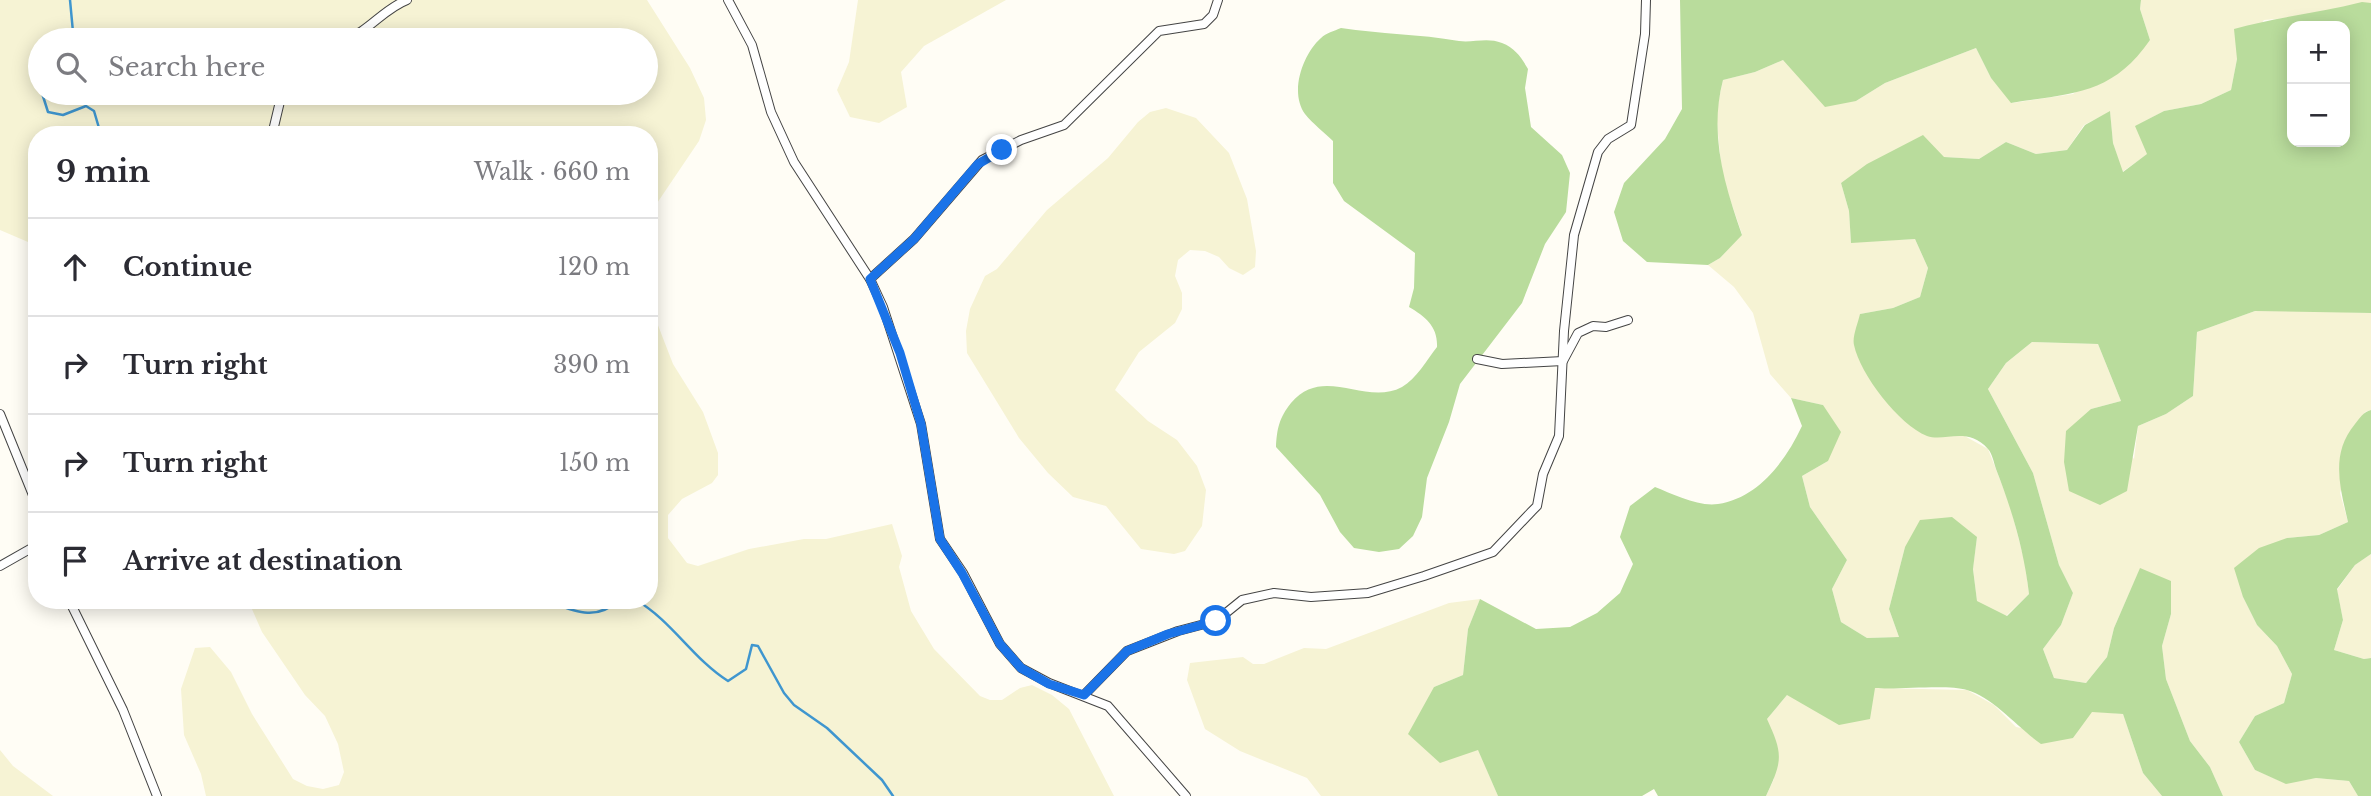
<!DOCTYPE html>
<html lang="en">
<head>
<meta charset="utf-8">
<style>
	:root { --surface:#fff; --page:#f7f7f7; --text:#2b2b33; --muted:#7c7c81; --line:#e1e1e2 }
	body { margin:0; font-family:"Libre Baskerville",serif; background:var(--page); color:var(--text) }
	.controls { position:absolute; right:21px; top:21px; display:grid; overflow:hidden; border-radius:14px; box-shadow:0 4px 18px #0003 }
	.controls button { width:63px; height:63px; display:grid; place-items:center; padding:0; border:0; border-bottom:2px solid var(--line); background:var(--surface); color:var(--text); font:35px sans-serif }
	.stop { position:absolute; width:21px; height:21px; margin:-16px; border:5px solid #1a73e8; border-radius:50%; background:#fff }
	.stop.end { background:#1a73e8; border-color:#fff; box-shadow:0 2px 7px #0008 }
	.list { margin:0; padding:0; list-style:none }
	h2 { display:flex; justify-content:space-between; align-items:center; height:91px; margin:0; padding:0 28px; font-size:30px }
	h2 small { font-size:23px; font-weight:400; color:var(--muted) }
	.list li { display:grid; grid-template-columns:46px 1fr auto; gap:21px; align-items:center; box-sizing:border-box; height:98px; padding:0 28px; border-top:2px solid var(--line) }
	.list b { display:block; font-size:26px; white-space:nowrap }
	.list em { font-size:23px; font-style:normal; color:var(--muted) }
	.icon { flex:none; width:38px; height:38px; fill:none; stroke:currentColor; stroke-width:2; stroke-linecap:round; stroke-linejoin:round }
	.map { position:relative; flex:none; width:2371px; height:796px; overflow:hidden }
	.search { position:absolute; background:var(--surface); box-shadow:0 4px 18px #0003; left:28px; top:28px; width:630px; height:77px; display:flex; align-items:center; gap:18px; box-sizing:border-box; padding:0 24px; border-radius:38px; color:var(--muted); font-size:26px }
	.panel { position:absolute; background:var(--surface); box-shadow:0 4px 18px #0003; left:28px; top:126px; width:630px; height:483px; border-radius:28px }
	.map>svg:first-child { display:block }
</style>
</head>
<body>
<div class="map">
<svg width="2371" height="796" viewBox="0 0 2371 796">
	<rect width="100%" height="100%" fill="#fffdf5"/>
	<!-- farmland -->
	<g fill="#f6f3d4" fill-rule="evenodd">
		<path d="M0 0H647L690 68 704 98 706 120 699 141 649 215V135H37V252L28 242 0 230ZM40 40H646V93H40Z"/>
		<polygon points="858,0 1006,0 924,46 901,72 907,107 879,123 850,117 837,90 849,62"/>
		<polygon points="2141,0 2371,0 2371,3 2298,17 2264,20 2237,59 2231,90 2201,104 2164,111 2136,126 2148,154 2122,172 2113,143 2110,112 2084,125 2067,150 2036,154 2006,142 1979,159 1944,157 1841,183 1849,211 1851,242 1915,239 1928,268 1920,297 1893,308 1860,314 1929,436 1961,434 1988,449 2010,505 2025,563 2029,594 2006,616 1977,602 1973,568 1977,537 1905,547 1889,609 1899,637 1867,638 1841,622 1832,589 1847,560 1810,507 1802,476 1828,461 1823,405 1791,398 1770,374 1753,313 1734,287 1708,265 1720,258 1742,234 1722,176 1716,112 1723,80 1755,72 1783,60 1856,101 1885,83 1976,48 1991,78 2012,103 2073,94 2150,40 2140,9"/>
		<polygon points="1166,108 1196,118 1229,153 1247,199 1256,251 1255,267 1243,275 1229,268 1219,257 1205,251 1190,250 1178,260 1175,276 1182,293 1182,309 1175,323 1139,352 1115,390 1148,421 1177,440 1197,466 1206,490 1202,526 1185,551 1174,554 1141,549 1106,506 1073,497 1048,473 1019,438 967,353 966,331 970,309 985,276 997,269 1047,210 1108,158 1138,122 1150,112"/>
		<polygon points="649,302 673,364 703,412 718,453 718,475 712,483 682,499 668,515 668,538 687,563 698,566 749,549 804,539 826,539 892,524 902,556 899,567 911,611 934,649 980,696 990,700 1002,700 1020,688 1032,685 1052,695 1069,709 1114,796 206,796 201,774 184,735 181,689 195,648 210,647 231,672 252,714 293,779 307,786 323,789 339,785 344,772 338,744 325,716 305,695 262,632 248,600 649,600"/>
		<polygon points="2286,310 2371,313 2371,410 2365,412 2340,493 2348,522 2319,535 2287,538 2243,597 2257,625 2277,646 2292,674 2284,703 2255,716 2239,742 2255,770 2285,783 2316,778 2349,781 2358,796 2223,796 2210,767 2190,741 2166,679 2162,646 2171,614 2140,569 2114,628 2107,657 2086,683 2054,678 2043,649 2061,625 2073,593 2059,565 2033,473 1988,389 2006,363 2032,342 2098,344 2121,401 2091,409 2134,459 2138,426 2166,414 2193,396 2197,332 2255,311"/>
		<polygon points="2371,554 2371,658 2364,659 2334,650 2343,620 2337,590 2355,565"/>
		<polygon points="1480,599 1468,629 1463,675 1434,687 1478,749 1498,796 1321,796 1307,778 1240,751 1205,729 1187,680 1190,663 1243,657 1253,664 1264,664 1304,648 1326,649 1449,603"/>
		<polygon points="1875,688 1967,690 1994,705 2016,727 2073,738 2091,711 2123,714 2143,773 2162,796 1766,796 1774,779 1767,719 1787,695"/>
		<polygon points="0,750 13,766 53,796 0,796"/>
	</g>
	<!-- forest -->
	<g fill="#b9dc9c" fill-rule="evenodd">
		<path d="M1680 0H2141L2140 9 2150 40C2112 95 2073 93 2011 103L1991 78 1976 48 1885 83 1856 101 1825 107 1783 60 1755 72 1723 80C1709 134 1724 183 1742 235L1720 258 1708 265 1647 262 1623 241 1614 212 1624 183 1665 139 1682 109Z"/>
		<path d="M2362 2 2371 3V313L2255 311 2197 332 2193 396 2166 414 2138 426 2127 491 2100 505 2069 491 2064 462 2066 431 2091 409 2121 401 2098 344 2032 342 2006 363 1988 389 2033 473 2059 565 2073 593 2061 625 2043 649 2054 678 2086 683 2107 657 2114 628 2140 568 2171 581V614L2162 646 2166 679 2190 741 2210 767 2223 796H2162L2143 773 2123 714 2092 712 2073 738 2041 744C2018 728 1993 697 1967 690 1947 684 1900 690 1875 688L1870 719 1839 725 1787 695 1767 719C1783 754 1783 760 1766 796H1658L1654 789 1642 796H1498L1478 750 1440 763 1408 734 1434 687 1463 675 1468 629 1480 599 1536 629 1570 627 1597 613 1620 593 1633 564 1620 537 1630 506 1655 487C1673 494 1698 507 1718 504 1759 498 1786 460 1802 426L1791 398 1823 405 1841 432 1828 461 1802 476 1810 507 1847 560 1832 589 1841 622 1867 638 1899 637 1889 609 1905 547 1920 520 1952 517 1977 537 1973 569 1977 601 2007 616 2029 594C2024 550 2012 510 1996 469 1994 463 1992 453 1988 449 1968 426 1945 442 1927 436 1899 425 1860 374 1854 345 1852 337 1858 323 1860 314L1893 308 1920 297 1928 268 1915 239 1851 243 1849 211 1841 183 1867 164 1923 135 1944 157 1979 159 2006 142 2036 154 2067 150 2085 125 2110 111 2113 143 2123 172 2147 154 2135 126 2164 111 2201 104 2231 90 2237 59 2234 29C2276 17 2320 13 2362 2ZM2345 26V142H2292V26Z"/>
		<path d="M1341 28C1380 34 1419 34 1459 41 1473 43 1487 37 1502 43 1515 48 1521 57 1528 69L1525 88 1531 127 1562 155 1570 173 1566 212 1545 244 1522 303 1460 384 1449 422 1427 478 1422 517 1413 536 1399 549 1379 552 1354 548 1340 532 1320 495 1276 447C1277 429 1279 418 1291 403 1324 364 1365 407 1402 387 1416 379 1427 360 1437 347 1438 327 1426 317 1409 307L1414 288 1415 253 1344 201 1333 183V141C1324 132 1313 124 1305 114 1289 92 1303 54 1321 38 1326 33 1334 31 1341 28Z"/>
		<path d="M2371 410V554L2355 565 2337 589 2343 620 2334 650 2364 659 2371 658V796H2358L2349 781 2316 778 2286 784 2255 770 2239 742 2255 716 2284 703 2292 674 2277 646 2257 625 2243 597 2234 568 2259 548 2287 538 2319 535 2348 522C2340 487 2330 454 2355 424 2360 418 2363 412 2371 410Z"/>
	</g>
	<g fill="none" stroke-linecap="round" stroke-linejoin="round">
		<!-- stream -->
		<g stroke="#3f96cf" stroke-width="2.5">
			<polyline points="68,40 73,32 70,0"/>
			<polyline points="42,93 48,112 63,115 86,106 94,111 99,128 95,135"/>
			<path d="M544 600C572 610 595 623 619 600"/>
			<path d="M636 600C672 621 693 659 728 681L746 669 752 645 758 646 784 693 794 705 827 728 882 780 893 796"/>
		</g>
		<!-- minor casing -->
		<g stroke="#444" stroke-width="10">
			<g id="minor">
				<polyline points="728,0 752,45 771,112 794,162 870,279 883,307 921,424 940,539 963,573 1000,644 1021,668 1049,683 1108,706 1186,796"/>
				<path d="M344 40C369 32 383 9 407 0"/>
				<polyline points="272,135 282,93"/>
				<polyline points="870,279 914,239 982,160 1021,140 1064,125 1159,31 1204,24 1213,15 1218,0"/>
				<polyline points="1477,359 1502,364 1563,361 1578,333 1593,326 1606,327 1628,320"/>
				<polyline points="0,414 37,505"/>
				<polyline points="0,566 37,545"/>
				<polyline points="69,600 123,710 157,796"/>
				<polyline points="1084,695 1127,651 1178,631 1216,621 1242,600 1274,593 1311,597 1368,593 1424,576 1493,552 1532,511 1537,506 1543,474 1559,436 1564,331 1574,235 1598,152 1608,139 1631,125 1645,34 1646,0"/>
			</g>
		</g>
		<!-- minor -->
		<use href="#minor" stroke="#fff" stroke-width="8"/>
	</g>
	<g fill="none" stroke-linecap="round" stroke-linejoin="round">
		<!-- route -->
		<polyline stroke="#1a73e8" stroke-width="9" points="1002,150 978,164 914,239 870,279 900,353 921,424 940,539 962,573 1000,644 1021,668 1049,684 1084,695 1127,651 1168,634 1216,621"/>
	</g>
</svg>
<div class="controls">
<button>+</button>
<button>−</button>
</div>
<div class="stop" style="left:1216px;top:621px"></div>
<div class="stop end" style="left:1002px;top:150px"></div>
<div class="search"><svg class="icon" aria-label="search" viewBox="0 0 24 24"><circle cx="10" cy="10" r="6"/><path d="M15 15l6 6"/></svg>Search here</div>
<section class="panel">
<h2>9 min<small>Walk · 660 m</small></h2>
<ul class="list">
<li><svg class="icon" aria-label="ahead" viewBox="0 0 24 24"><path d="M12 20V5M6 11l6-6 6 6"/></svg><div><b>Continue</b></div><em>120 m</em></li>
<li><svg class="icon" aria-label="right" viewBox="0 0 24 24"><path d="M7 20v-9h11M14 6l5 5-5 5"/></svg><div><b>Turn right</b></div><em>390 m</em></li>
<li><svg class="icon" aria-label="right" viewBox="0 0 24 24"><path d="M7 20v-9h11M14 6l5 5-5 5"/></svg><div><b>Turn right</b></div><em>150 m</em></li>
<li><svg class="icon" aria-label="arrive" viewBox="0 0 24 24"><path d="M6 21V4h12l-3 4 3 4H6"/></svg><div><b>Arrive at destination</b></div></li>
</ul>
</section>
</div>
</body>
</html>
